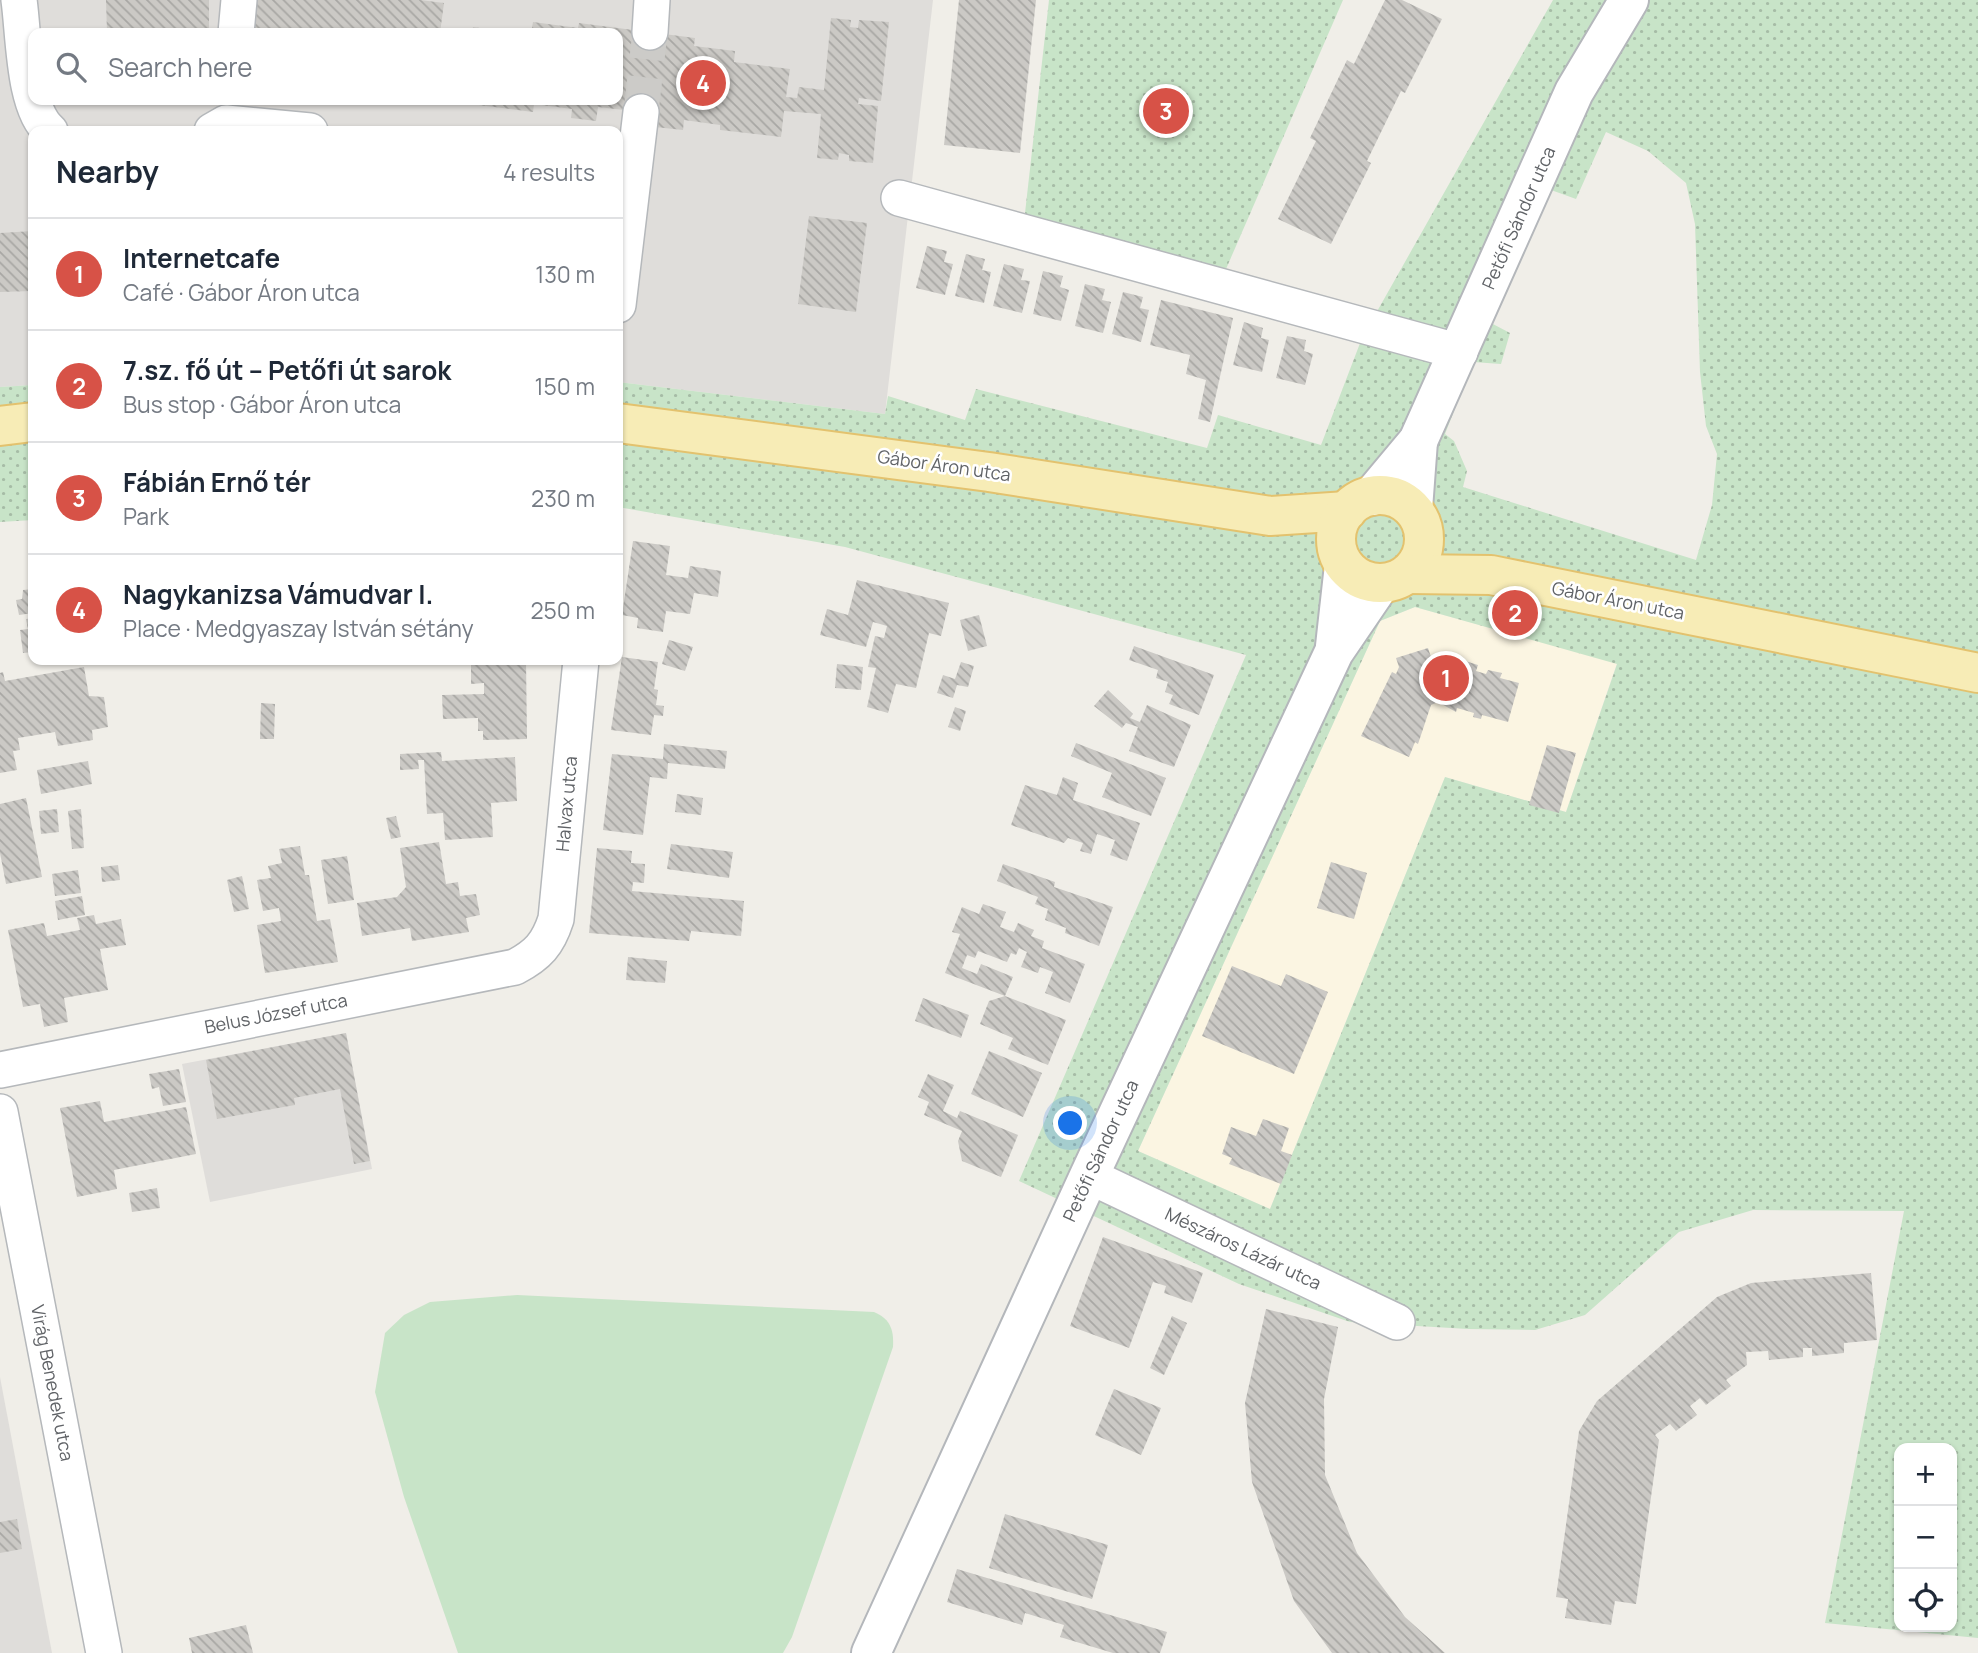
<!DOCTYPE html>
<html lang="en">
<head>
<meta charset="utf-8">
<style>
	:root { --surface:#fff; --page:#f6f6f7; --text:#1f2937; --muted:#747a83; --line:#e0e1e3; --accent:#d75247 }
	body { margin:0; font-family:Manrope,sans-serif; background:var(--page); color:var(--text) }
	.controls { position:absolute; right:21px; bottom:21px; display:grid; overflow:hidden; border-radius:14px; box-shadow:0 2px 5px #0004 }
	.controls button { width:63px; height:63px; display:grid; place-items:center; padding:0; border:0; border-bottom:2px solid var(--line); background:var(--surface); color:var(--text); font:35px sans-serif }
	.you { position:absolute; left:1071px; top:1124px; width:24px; height:24px; margin:-18px; border:5px solid #fff; border-radius:50%; background:#1a73e8; box-shadow:0 0 0 10px #1a73e833 }
	.badge { display:grid; place-items:center; width:46px; height:46px; border-radius:50%; background:var(--accent); color:#fff; font-size:23px; font-weight:700 }
	.pin { position:absolute; translate:-50% -50%; border:4px solid #fff; box-shadow:0 2px 7px #0006 }
	.list { margin:0; padding:0; list-style:none }
	h2 { display:flex; justify-content:space-between; align-items:center; height:91px; margin:0; padding:0 28px; font-size:30px }
	h2 small { font-size:23px; font-weight:400; color:var(--muted) }
	.list li { display:grid; grid-template-columns:46px 1fr auto; gap:21px; align-items:center; box-sizing:border-box; height:112px; padding:0 28px; border-top:2px solid var(--line) }
	.list b { display:block; font-size:26px; white-space:nowrap }
	.list p { margin:0; font-size:23px; white-space:nowrap; color:var(--muted) }
	.list em { font-size:23px; font-style:normal; color:var(--muted) }
	.icon { flex:none; width:38px; height:38px; fill:none; stroke:currentColor; stroke-width:2; stroke-linecap:round; stroke-linejoin:round }
	.map { position:relative; flex:none; width:1978px; height:1653px; overflow:hidden }
	.search { position:absolute; background:var(--surface); box-shadow:0 2px 5px #0004; left:28px; top:28px; width:595px; height:77px; display:flex; align-items:center; gap:18px; box-sizing:border-box; padding:0 24px; border-radius:14px; color:var(--muted); font-size:26px }
	.panel { position:absolute; background:var(--surface); box-shadow:0 2px 5px #0004; left:28px; top:126px; width:595px; height:539px; border-radius:14px }
	.map>svg:first-child { display:block }
</style>
</head>
<body>
<div class="map">
<svg width="1978" height="1653" viewBox="0 0 1978 1653">
	<defs>
		<pattern id="grass-dots" width="8" height="8" patternUnits="userSpaceOnUse" patternTransform="scale(1.75)"><rect width="8" height="8" fill="#c8e4c8"/><path d="M2 2h.1M6 6h.1" fill="none" stroke="#a6bca6" stroke-width="1.8" stroke-linecap="round"/></pattern>
		<pattern id="building-back-hatch" width="6" height="6" patternUnits="userSpaceOnUse" patternTransform="scale(1.75)"><rect width="6" height="6" fill="#cbc9c5"/><path d="M-1 5l2 2M0 0l6 6M5-1l2 2" fill="none" stroke="#a8a7a4"/></pattern>
	</defs>
	<rect width="100%" height="100%" fill="#f0eee8"/>
	<!-- commercial -->
	<polygon fill="#fbf5e2" points="1415,607 1617,663 1566,812 1445,777 1270,1209 1138,1151 1380,621"/>
	<!-- industrial -->
	<g fill="#dfddda" fill-rule="evenodd">
		<path d="M0 0H933L885 414 618 382V131H33V385L0 387ZM33 33H618V100H33Z"/>
		<polygon points="346,1033 372,1169 210,1202 182,1064"/>
		<polygon points="0,1377 52,1653 0,1653"/>
	</g>
	<!-- grass -->
	<g fill="url(#grass-dots)" fill-rule="evenodd">
		<polygon points="1049,0 1343,0 1226,269 1024,222"/>
		<path d="M1553 0H1978V1638L1825 1623 1904 1211 1753 1210 1679 1232 1585 1315 1535 1330 1468 1329 1350 1322 1239 1284 1019 1181 1246 655 845 547 618 507V382L885 414 888 396 965 420 976 389 1207 448 1218 415 1321 445 1362 338ZM1606 132 1648 151 1686 183 1695 224 1700 372 1706 426 1717 454 1712 505 1696 560 1463 487 1467 471 1454 441 1445 434 1473 362 1501 364 1510 333 1491 323 1551 190 1576 199ZM1415 607 1617 664 1566 812 1445 777 1270 1209 1138 1151 1380 621ZM1899 1448H1952V1627H1899Z"/>
		<polygon points="33,385 33,520 0,522 0,387"/>
	</g>
	<!-- garden -->
	<path fill="#c8e4c8" d="M517 1295 874 1312C890 1319 894 1329 893 1347L792 1637 783 1653H458L404 1497 375 1392 385 1333 404 1315 430 1302Z"/>
	<!-- building -->
	<g fill="url(#building-back-hatch)">
		<polygon points="106,0 209,0 209,33 107,33"/>
		<polygon points="249,0 420,0 444,3 440,33 245,33"/>
		<polygon points="959,0 1036,0 1020,153 944,145"/>
		<polygon points="1385,0 1402,0 1442,19 1405,93 1401,91 1367,161 1371,163 1331,244 1278,219 1316,141 1310,138 1347,60 1354,64"/>
		<polygon points="831,18 851,20 850,27 858,28 859,20 889,22 881,101 859,98 858,104 878,106 873,163 849,161 849,155 839,153 838,160 817,158 821,114 784,111 781,137 720,130 720,125 684,120 683,130 655,127 641,112 598,107 596,121 571,118 572,109 534,104 533,112 463,103 463,100 618,100 618,33 531,33 533,22 578,28 579,23 695,38 694,46 735,51 734,62 790,69 786,97 797,98 799,87 824,90"/>
		<polygon points="473,27 506,32 506,33 472,33"/>
		<polygon points="809,216 867,223 856,312 798,304"/>
		<polygon points="33,231 33,291 0,292 0,233"/>
		<polygon points="927,246 947,251 944,262 953,264 945,295 916,288"/>
		<polygon points="966,254 985,259 982,270 991,272 984,303 955,296"/>
		<polygon points="1004,264 1024,269 1021,280 1030,281 1022,313 993,306"/>
		<polygon points="1043,271 1063,276 1060,287 1069,290 1061,321 1033,314"/>
		<polygon points="1085,284 1105,289 1102,300 1111,302 1103,333 1075,326"/>
		<polygon points="1123,292 1143,297 1140,308 1149,310 1141,342 1112,334"/>
		<polygon points="1161,300 1233,318 1210,422 1198,419 1206,380 1186,374 1190,355 1150,345"/>
		<polygon points="1244,322 1263,328 1261,338 1269,340 1262,372 1233,365"/>
		<polygon points="1287,336 1306,340 1304,351 1313,354 1305,385 1276,378"/>
		<polygon points="633,541 670,546 666,575 688,578 690,566 721,571 718,597 694,593 690,614 666,611 663,632 637,628 638,618 622,615"/>
		<polygon points="857,580 949,603 941,636 929,633 916,688 896,684 888,713 867,707 876,668 868,667 875,636 884,638 887,626 873,622 866,647 820,635 827,609 848,615"/>
		<polygon points="33,589 33,613 19,615 16,600 22,599 23,590"/>
		<polygon points="979,615 987,646 968,651 960,620"/>
		<polygon points="33,618 33,652 23,653 20,630 28,629 26,619"/>
		<polygon points="669,640 693,647 685,671 662,664"/>
		<polygon points="1134,646 1214,675 1199,715 1169,704 1173,695 1165,692 1168,682 1156,678 1158,670 1129,660"/>
		<polygon points="1428,648 1431,657 1438,654 1449,657 1447,665 1459,669 1462,660 1478,665 1476,671 1486,674 1488,670 1502,673 1500,678 1519,683 1508,722 1482,715 1481,719 1473,717 1474,713 1457,708 1456,712 1438,702 1431,705 1418,744 1415,742 1409,757 1361,736 1392,672 1396,674 1399,667 1396,658"/>
		<polygon points="622,657 658,662 654,689 658,690 656,705 664,706 663,716 654,715 651,735 611,730"/>
		<polygon points="490,660 526,660 527,739 483,740 483,731 478,731 478,718 443,719 442,695 484,694 484,683 471,684 471,663 490,662"/>
		<polygon points="961,662 974,666 968,687 957,685 953,698 937,693 943,675 955,679"/>
		<polygon points="837,664 863,667 861,690 835,688"/>
		<polygon points="84,667 89,696 104,697 108,727 92,730 93,740 58,746 55,732 18,738 20,750 13,751 17,770 0,773 0,673 3,672 5,681"/>
		<polygon points="1108,690 1133,714 1130,718 1140,722 1147,705 1191,725 1174,767 1129,751 1138,727 1126,723 1122,728 1094,706"/>
		<polygon points="261,703 275,704 274,739 260,739"/>
		<polygon points="955,707 966,711 960,731 948,727"/>
		<polygon points="1076,743 1166,778 1151,816 1102,797 1112,773 1071,756"/>
		<polygon points="664,744 727,751 725,769 668,763 667,779 650,777 643,835 603,830 612,754 663,759"/>
		<polygon points="1547,745 1576,753 1559,813 1529,805"/>
		<polygon points="441,752 442,761 515,757 517,801 491,803 493,837 445,840 443,813 427,814 424,760 418,760 419,769 400,770 400,754"/>
		<polygon points="88,761 92,784 41,794 37,770"/>
		<polygon points="1063,777 1078,783 1073,800 1140,823 1127,861 1110,855 1115,840 1097,834 1091,854 1080,851 1083,843 1068,838 1064,843 1011,825 1025,785 1057,795"/>
		<polygon points="677,794 703,798 701,815 675,812"/>
		<polygon points="26,798 42,877 6,884 0,853 0,804"/>
		<polygon points="57,809 59,832 41,834 39,811"/>
		<polygon points="81,809 84,848 72,849 68,811"/>
		<polygon points="396,816 401,837 391,839 386,818"/>
		<polygon points="439,842 446,884 458,882 460,896 476,894 480,915 466,918 469,932 412,941 410,928 362,936 357,903 397,897 406,887 400,848"/>
		<polygon points="671,844 733,852 729,878 667,869"/>
		<polygon points="300,846 305,875 309,875 317,921 330,919 338,962 265,973 257,925 281,921 279,908 263,911 257,880 271,878 268,866 282,863 279,849"/>
		<polygon points="597,848 632,851 631,863 645,864 644,883 633,882 632,891 744,901 741,936 691,931 689,941 589,933"/>
		<polygon points="347,856 354,900 328,904 321,860"/>
		<polygon points="1331,862 1367,873 1354,919 1317,908"/>
		<polygon points="1003,864 1055,882 1054,887 1113,907 1099,946 1065,933 1066,928 1045,920 1048,909 1035,904 1038,897 997,881"/>
		<polygon points="118,865 120,880 102,882 101,867"/>
		<polygon points="78,870 81,893 55,896 52,874"/>
		<polygon points="242,876 249,909 234,912 227,880"/>
		<polygon points="82,896 85,915 58,920 55,901"/>
		<polygon points="983,904 1006,912 1000,927 1014,932 1018,923 1034,930 1031,936 1044,941 1042,948 1085,964 1070,1003 1045,993 1053,972 1040,967 1038,973 1021,967 1027,952 1019,948 1016,955 1011,953 1007,962 978,951 975,958 967,955 962,968 977,974 981,964 1013,977 1005,996 945,973 960,934 952,932 962,907 979,914"/>
		<polygon points="94,915 96,924 121,919 126,945 100,949 108,990 64,998 68,1022 44,1027 40,1004 23,1007 8,930 44,923 47,936 80,930 77,918"/>
		<polygon points="628,957 667,961 665,983 626,980"/>
		<polygon points="1232,966 1281,986 1286,974 1328,992 1294,1074 1202,1036"/>
		<polygon points="1005,996 1066,1020 1048,1065 1008,1049 1013,1038 980,1024 989,1001"/>
		<polygon points="923,998 969,1015 961,1038 915,1021"/>
		<polygon points="346,1033 370,1161 354,1164 340,1089 294,1098 295,1105 217,1119 206,1060"/>
		<polygon points="989,1051 1042,1073 1023,1117 971,1094"/>
		<polygon points="179,1069 186,1102 163,1106 159,1087 152,1089 149,1074"/>
		<polygon points="928,1074 954,1085 943,1111 957,1118 960,1111 1018,1135 1001,1177 962,1161 958,1141 962,1131 924,1115 929,1102 918,1097"/>
		<polygon points="100,1101 104,1122 186,1107 196,1154 114,1170 117,1189 77,1197 60,1108"/>
		<polygon points="1263,1119 1289,1128 1281,1151 1292,1155 1281,1184 1229,1164 1232,1158 1222,1154 1231,1127 1256,1136"/>
		<polygon points="157,1188 160,1208 132,1212 129,1193"/>
		<polygon points="1103,1237 1203,1273 1192,1303 1164,1293 1166,1286 1153,1282 1129,1348 1070,1326"/>
		<polygon points="1871,1273 1877,1340 1844,1343 1844,1353 1812,1356 1812,1348 1803,1348 1803,1357 1769,1360 1768,1351 1746,1352 1747,1365 1726,1380 1731,1386 1706,1405 1700,1398 1690,1406 1697,1415 1676,1431 1670,1424 1655,1435 1659,1440 1636,1604 1615,1601 1611,1625 1565,1618 1568,1599 1556,1597 1579,1431 1597,1401 1717,1297 1751,1283"/>
		<polygon points="1266,1309 1338,1327 1324,1399 1325,1475 1357,1553 1405,1617 1445,1653 1332,1653 1294,1601 1252,1482 1245,1403"/>
		<polygon points="1172,1316 1187,1323 1164,1375 1150,1368"/>
		<polygon points="1114,1389 1161,1408 1141,1455 1095,1435"/>
		<polygon points="1005,1514 1108,1545 1092,1599 989,1568"/>
		<polygon points="17,1519 22,1549 0,1553 0,1522"/>
		<polygon points="957,1569 1167,1632 1160,1653 1113,1653 1060,1637 1064,1625 1025,1613 1022,1625 947,1602"/>
		<polygon points="246,1625 253,1653 192,1653 189,1638"/>
	</g>
	<g fill="none" stroke-linecap="round" stroke-linejoin="round">
		<!-- street-tunnel -->
		<polyline stroke="#cccbc8" stroke-width="35" stroke-dasharray="35 18" stroke-linecap="butt" points="641,112 650,32"/>
		<!-- street casing -->
		<g stroke="#b5b8bb" stroke-width="38">
			<g id="street">
				<path d="M19 0C24 35 23 108 50 131"/>
				<polyline points="650,32 652,0"/>
				<polyline points="236,33 239,0"/>
				<polyline points="212,131 226,123 310,131"/>
				<polyline points="899,198 1460,352"/>
				<polyline points="618,305 641,112"/>
				<path d="M0 1070 515 967C538 955 548 944 556 919L581 660"/>
				<polyline points="0,1112 104,1653"/>
				<polyline points="1089,1176 1397,1322"/>
			</g>
		</g>
		<!-- secondary casing -->
		<g stroke="#b4b7bb" stroke-width="42">
			<g id="secondary">
				<polyline points="1372,496 1418,441 1574,92 1629,0"/>
				<polyline points="1413,509 1418,441"/>
				<polyline points="1335,646 1344,565"/>
				<polyline points="871,1653 1089,1176 1334,652 1381,583"/>
			</g>
		</g>
		<!-- primary casing -->
		<g stroke="#e3c26e" stroke-width="42">
			<g id="primary">
				<polyline points="618,423 989,472 1270,516 1347,511"/>
				<polyline points="0,426 33,422"/>
				<circle cx="1380" cy="539" r="44"/>
				<polyline points="1408,574 1491,575 1978,673"/>
			</g>
		</g>
		<!-- street -->
		<use href="#street" stroke="#fff" stroke-width="35"/>
		<!-- secondary -->
		<use href="#secondary" stroke="#fff" stroke-width="38"/>
		<!-- primary -->
		<use href="#primary" stroke="#f7ecb6" stroke-width="38"/>
	</g>
	<g text-anchor="middle" stroke-width="5" stroke-linejoin="round" paint-order="stroke">
		<!-- street labels -->
		<g font-size="18" fill="#606367" stroke="#fff">
			<text transform="translate(1519 218) rotate(-66)" y="6">Petőfi Sándor utca</text>
			<text transform="translate(944 466) rotate(8)" y="6">Gábor Áron utca</text>
			<text transform="translate(1618 601) rotate(11)" y="6">Gábor Áron utca</text>
			<text transform="translate(567 804) rotate(-85)" y="6">Halvax utca</text>
			<text transform="translate(276 1014) rotate(-11)" y="6">Belus József utca</text>
			<text transform="translate(1101 1151) rotate(-65)" y="6">Petőfi Sándor utca</text>
			<text transform="translate(1243 1249) rotate(25)" y="6">Mészáros Lázár utca</text>
			<text transform="translate(52 1383) rotate(79)" y="6">Virág Benedek utca</text>
		</g>
	</g>
</svg>
<div class="controls">
<button>+</button>
<button>−</button>
<button><svg class="icon" aria-label="locate" viewBox="0 0 24 24"><circle cx="12" cy="12" r="6"/><path d="M12 2v4M12 18v4M2 12h4M18 12h4"/></svg></button>
</div>
<div class="you"></div>
<div class="pin badge" style="left:1446px;top:678px">1</div>
<div class="pin badge" style="left:1515px;top:613px">2</div>
<div class="pin badge" style="left:1166px;top:111px">3</div>
<div class="pin badge" style="left:703px;top:83px">4</div>
<div class="search"><svg class="icon" aria-label="search" viewBox="0 0 24 24"><circle cx="10" cy="10" r="6"/><path d="M15 15l6 6"/></svg>Search here</div>
<section class="panel">
<h2>Nearby<small>4 results</small></h2>
<ul class="list">
<li><span class="badge">1</span><div><b>Internetcafe</b><p>Café · Gábor Áron utca</p></div><em>130 m</em></li>
<li><span class="badge">2</span><div><b>7.sz. fő út – Petőfi út sarok</b><p>Bus stop · Gábor Áron utca</p></div><em>150 m</em></li>
<li><span class="badge">3</span><div><b>Fábián Ernő tér</b><p>Park</p></div><em>230 m</em></li>
<li><span class="badge">4</span><div><b>Nagykanizsa Vámudvar I.</b><p>Place · Medgyaszay István sétány</p></div><em>250 m</em></li>
</ul>
</section>
</div>
</body>
</html>
